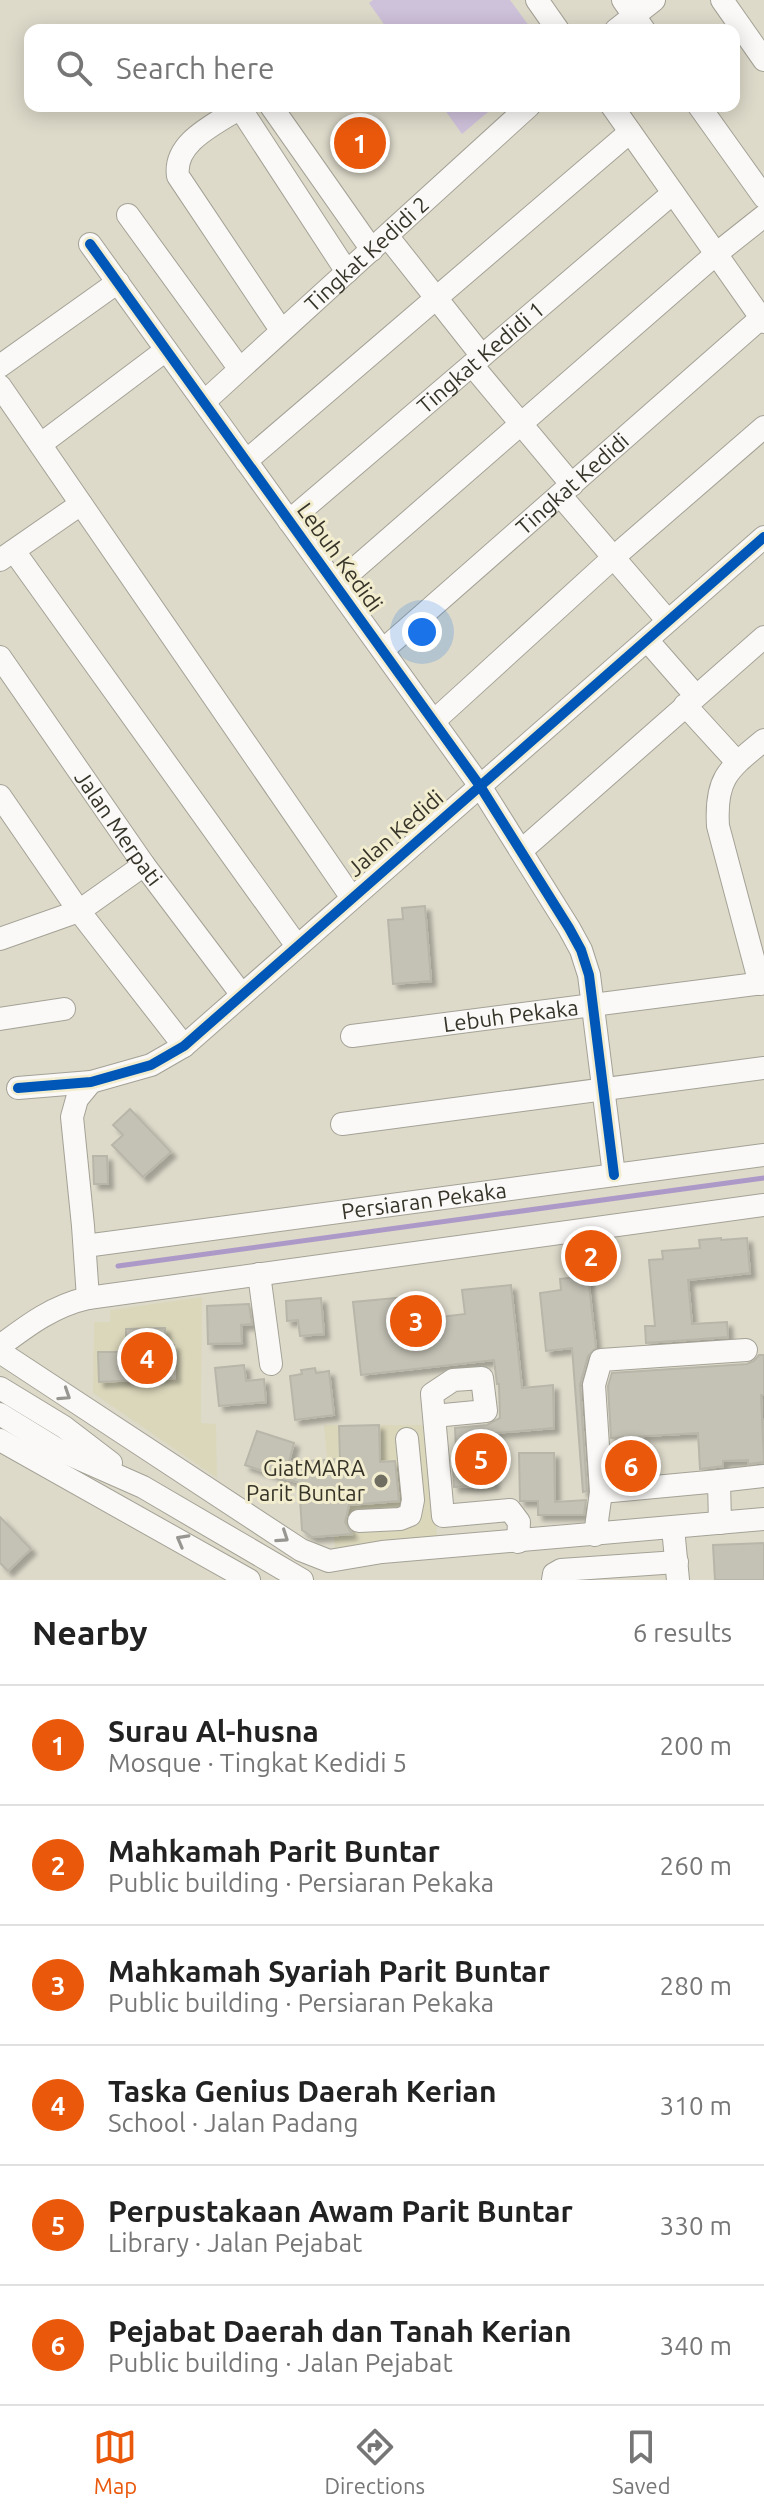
<!DOCTYPE html>
<html lang="en">
<head>
<meta charset="utf-8">
<style>
	:root { --surface:#fff; --page:#f6f6f6; --text:#222; --muted:#767676; --line:#e0e0e0; --accent:#ea580c }
	body { margin:0; font-family:Ubuntu,sans-serif; background:var(--page); color:var(--text) }
	.you { position:absolute; left:422px; top:632px; width:28px; height:28px; margin:-20px; border:6px solid #fff; border-radius:50%; background:#1a73e8; box-shadow:0 0 0 12px #1a73e833 }
	.badge { display:grid; place-items:center; width:52px; height:52px; border-radius:50%; background:var(--accent); color:#fff; font-size:26px; font-weight:700 }
	.pin { position:absolute; translate:-50% -50%; border:4px solid #fff; box-shadow:0 2px 8px #0006 }
	.list { margin:0; padding:0; list-style:none }
	h2 { display:flex; justify-content:space-between; align-items:center; height:104px; margin:0; padding:0 32px; font-size:34px }
	h2 small { font-size:26px; font-weight:400; color:var(--muted) }
	.list li { display:grid; grid-template-columns:52px 1fr auto; gap:24px; align-items:center; box-sizing:border-box; height:120px; padding:0 32px; border-top:2px solid var(--line) }
	.list b { display:block; font-size:30px; white-space:nowrap }
	.list p { margin:0; font-size:26px; white-space:nowrap; color:var(--muted) }
	.list em { font-size:26px; font-style:normal; color:var(--muted) }
	.icon { flex:none; width:44px; height:44px; fill:none; stroke:currentColor; stroke-width:2; stroke-linecap:round; stroke-linejoin:round }
	.map { position:relative; flex:none; width:764px; height:1580px; overflow:hidden }
	.search { position:absolute; background:var(--surface); box-shadow:0 4px 20px #0003; left:24px; right:24px; top:24px; height:88px; display:flex; align-items:center; gap:20px; box-sizing:border-box; padding:0 28px; border-radius:16px; color:var(--muted); font-size:30px }
	.sheet { height:824px; background:var(--surface) }
	nav { display:flex; justify-content:space-around; align-items:center; box-sizing:border-box; height:112px; border-top:2px solid var(--line); background:var(--surface); font-size:22px; color:var(--muted) }
	nav a { display:grid; justify-items:center; gap:4px }
	nav .on { color:var(--accent) }
	.map>svg:first-child { display:block }
</style>
</head>
<body>
<div class="map">
<svg width="764" height="1580" viewBox="0 0 764 1580">
	<defs>
		<filter id="shadow"><feDropShadow dx="5" dy="5" stdDeviation="2" flood-color="#0004"/></filter>
	</defs>
	<rect width="100%" height="100%" fill="#dddaca"/>
	<!-- built -->
	<g fill="#dbd7bb">
		<polygon points="202,1297 201,1423 216,1424 217,1478 93,1393 94,1322 110,1322 110,1310"/>
		<polygon points="324,1425 428,1425 437,1536 335,1548"/>
	</g>
	<!-- green -->
	<g fill="#cec1da">
		<polygon points="373,0 510,0 532,30 388,30 369,3"/>
		<polygon points="442,106 495,106 462,134"/>
	</g>
	<g fill="none" stroke-linecap="round" stroke-linejoin="round">
		<!-- stream -->
		<polyline stroke="#ad99c8" stroke-width="5" points="118,1266 764,1178"/>
	</g>
	<!-- building -->
	<g fill="#c4c2b5" stroke="#b8b6a9" stroke-width="2" filter="url(#shadow)">
		<polygon points="425,906 431,981 393,984 388,920 403,919 402,908"/>
		<polygon points="130,1109 171,1152 143,1177 112,1145 123,1135 113,1125"/>
		<polygon points="93,1156 107,1156 108,1184 94,1184"/>
		<polygon points="721,1238 721,1240 747,1238 750,1273 688,1280 692,1324 727,1322 728,1337 646,1343 645,1326 655,1326 649,1260 663,1259 662,1251 700,1248 699,1240"/>
		<polygon points="588,1276 596,1348 588,1356 580,1385 587,1491 583,1492 572,1348 546,1351 540,1293 561,1290 560,1279"/>
		<polygon points="511,1285 522,1388 553,1385 554,1428 472,1435 473,1454 492,1453 494,1485 454,1487 453,1469 457,1468 455,1428 487,1425 500,1418 499,1384 497,1384 494,1360 361,1375 353,1302 406,1297 409,1321 465,1314 462,1290"/>
		<polygon points="321,1298 324,1334 300,1336 298,1320 287,1321 286,1301"/>
		<polygon points="249,1304 252,1324 241,1325 242,1343 208,1344 207,1306"/>
		<polygon points="165,1328 165,1345 174,1345 175,1378 99,1382 98,1352 126,1352 126,1329"/>
		<polygon points="759,1355 764,1355 764,1395 761,1395 764,1462 748,1464 748,1460 723,1461 723,1466 700,1469 698,1433 611,1438 608,1386 612,1373 747,1364 754,1361"/>
		<polygon points="244,1365 246,1381 264,1379 266,1402 219,1406 215,1368"/>
		<polygon points="315,1368 316,1373 329,1371 334,1415 295,1420 290,1376 302,1374 301,1370"/>
		<polygon points="379,1425 380,1462 395,1461 399,1501 349,1505 345,1522 352,1534 312,1537 302,1530 299,1483 245,1465 257,1431 294,1443 289,1462 340,1459 339,1426"/>
		<polygon points="519,1453 554,1453 555,1502 586,1500 584,1515 538,1515 538,1501 520,1501"/>
		<polygon points="0,1517 31,1549 8,1571 0,1563"/>
		<polygon points="764,1543 764,1580 715,1580 713,1545"/>
	</g>
	<g fill="none" stroke-linecap="round" stroke-linejoin="round">
		<!-- minor casing -->
		<g stroke="#a4a296" stroke-width="24">
			<g id="minor">
				<polyline points="537,0 558,30"/>
				<polyline points="623,0 644,30"/>
				<polyline points="722,0 764,60"/>
				<polyline points="616,30 654,0"/>
				<polyline points="271,106 372,250"/>
				<polyline points="612,106 764,322"/>
				<polyline points="699,106 764,197"/>
				<polyline points="128,215 239,368"/>
				<polyline points="388,237 482,356"/>
				<polyline points="90,244 480,786 569,928 581,950 589,975 614,1175"/>
				<path d="M281 330 178 176C173 142 216 124 240 108L347 272"/>
				<polyline points="472,365 572,485"/>
				<polyline points="0,366 118,282"/>
				<polyline points="0,386 352,898"/>
				<path id="s1" d="M204 402 529 106"/>
				<polyline points="41,444 166,350"/>
				<polyline points="246,461 630,132"/>
				<polyline points="560,495 668,621"/>
				<path id="s2" d="M289 521 673 193"/>
				<polyline points="14,551 297,946"/>
				<polyline points="0,560 81,504"/>
				<polyline points="336,585 716,254 764,216"/>
				<polyline points="647,640 696,696"/>
				<path id="s3" d="M383 650 761 318"/>
				<path id="s4" d="M0 657 144 865 242 995"/>
				<polyline points="685,705 737,762"/>
				<polyline points="434,721 614,557 764,427"/>
				<polyline points="0,796 79,911 184,1046"/>
				<polyline points="522,850 764,637"/>
				<polyline points="0,939 79,911 144,865"/>
				<path d="M760 984 718 826C715 777 729 769 764 740"/>
				<polyline points="0,1019 64,1009"/>
				<path id="s5" d="M352 1036 764 983"/>
				<polyline points="18,1088 91,1082 151,1065 184,1046 764,537"/>
				<polyline points="342,1124 764,1068"/>
				<path id="s6" d="M85 1246 764 1155"/>
				<polyline points="259,1274 271,1364"/>
				<polyline points="88,1298 83,1226 72,1117 77,1099 91,1082"/>
				<path d="M0 1346C28 1325 53 1306 88 1298L764 1205"/>
				<polyline points="0,1352 301,1550 329,1561 382,1552 764,1519"/>
				<polyline points="0,1388 64,1427 111,1463"/>
				<polyline points="0,1414 57,1449 143,1487 302,1580"/>
				<polyline points="434,1416 486,1411 482,1378 453,1380 432,1394 443,1516 510,1510 519,1522 518,1542"/>
				<polyline points="0,1440 249,1580"/>
				<polyline points="719,1481 764,1476"/>
				<polyline points="601,1492 719,1481 720,1523"/>
				<polyline points="359,1521 400,1519 410,1515 413,1500 407,1439"/>
				<polyline points="673,1528 678,1580"/>
				<polyline points="595,1535 601,1492 594,1385 601,1360 746,1350"/>
				<polyline points="553,1580 554,1574 561,1570 677,1562"/>
			</g>
		</g>
		<!-- minor -->
		<use href="#minor" stroke="#faf9f7" stroke-width="22"/>
		<!-- cycleway casing -->
		<g stroke="#f2edcf" stroke-width="15">
			<g id="cycleway">
				<polyline points="90,244 480,786 569,928 581,950 589,975 614,1175"/>
				<polyline points="18,1088 91,1082 151,1065 184,1046 764,537"/>
			</g>
		</g>
		<!-- cycleway -->
		<use href="#cycleway" stroke="#0057b8" stroke-width="10"/>
	</g>
	<!-- one-way arrows -->
	<defs><path id="oneway-chevron" d="M-2-3.5L2.5 0L-2 3.5" fill="none" stroke-width="1.6" stroke-linecap="round" stroke-linejoin="round" transform="scale(2)"/></defs>
	<g stroke="#989690">
		<use href="#oneway-chevron" transform="translate(65 1395) rotate(33)"/>
		<use href="#oneway-chevron" transform="translate(283 1537) rotate(34)"/>
		<use href="#oneway-chevron" transform="translate(182 1540) rotate(-151)"/>
	</g>
	<!-- markers -->
	<circle fill="#706e61" stroke="#f2edcf" stroke-width="3" cx="381" cy="1481" r="8"/>
	<g text-anchor="middle" stroke-width="6" stroke-linejoin="round" paint-order="stroke">
		<!-- street labels -->
		<g font-size="22" fill="#363428" stroke="#f2edcf">
			<text dy="8" stroke="none"><textPath href="#s1" startOffset="220">Tingkat Kedidi 2</textPath></text>
			<text dy="8" stroke="none"><textPath href="#s2" startOffset="252">Tingkat Kedidi 1</textPath></text>
			<text dy="8" stroke="none"><textPath href="#s3" startOffset="252">Tingkat Kedidi</textPath></text>
			<text transform="translate(340 557) rotate(54)" y="8">Lebuh Kedidi</text>
			<text dy="8" stroke="none"><textPath href="#s4" startOffset="208">Jalan Merpati</textPath></text>
			<text transform="translate(395 833) rotate(-41)" y="8">Jalan Kedidi</text>
			<text dy="8" stroke="none"><textPath href="#s5" startOffset="160">Lebuh Pekaka</textPath></text>
			<text dy="8" stroke="none"><textPath href="#s6" startOffset="342">Persiaran Pekaka</textPath></text>
		</g>
		<!-- poi labels -->
		<g font-size="22" fill="#363428" stroke="#f2edcf" text-anchor="end">
			<text x="365" y="1476">GiatMARA<tspan x="365" dy="25">Parit Buntar</tspan></text>
		</g>
	</g>
</svg>
<div class="you"></div>
<div class="pin badge" style="left:360px;top:143px">1</div>
<div class="pin badge" style="left:591px;top:1256px">2</div>
<div class="pin badge" style="left:416px;top:1321px">3</div>
<div class="pin badge" style="left:147px;top:1358px">4</div>
<div class="pin badge" style="left:481px;top:1459px">5</div>
<div class="pin badge" style="left:631px;top:1466px">6</div>
<div class="search"><svg class="icon" aria-label="search" viewBox="0 0 24 24"><circle cx="10" cy="10" r="6"/><path d="M15 15l6 6"/></svg>Search here</div>
</div>
<section class="sheet">
<h2>Nearby<small>6 results</small></h2>
<ul class="list">
<li><span class="badge">1</span><div><b>Surau Al-husna</b><p>Mosque · Tingkat Kedidi 5</p></div><em>200 m</em></li>
<li><span class="badge">2</span><div><b>Mahkamah Parit Buntar</b><p>Public building · Persiaran Pekaka</p></div><em>260 m</em></li>
<li><span class="badge">3</span><div><b>Mahkamah Syariah Parit Buntar</b><p>Public building · Persiaran Pekaka</p></div><em>280 m</em></li>
<li><span class="badge">4</span><div><b>Taska Genius Daerah Kerian</b><p>School · Jalan Padang</p></div><em>310 m</em></li>
<li><span class="badge">5</span><div><b>Perpustakaan Awam Parit Buntar</b><p>Library · Jalan Pejabat</p></div><em>330 m</em></li>
<li><span class="badge">6</span><div><b>Pejabat Daerah dan Tanah Kerian</b><p>Public building · Jalan Pejabat</p></div><em>340 m</em></li>
</ul>
</section>
<nav>
<a class="on"><svg class="icon" aria-label="map" viewBox="0 0 24 24"><path d="M3 6l6-2 6 2 6-2v14l-6 2-6-2-6 2zM9 4v14M15 6v14"/></svg>Map</a>
<a><svg class="icon" aria-label="directions" viewBox="0 0 24 24"><path d="M12 3l9 9-9 9-9-9zM9 14v-3h6M13 9l2 2-2 2"/></svg>Directions</a>
<a><svg class="icon" aria-label="saved" viewBox="0 0 24 24"><path d="M7 4h10v16l-5-4-5 4z"/></svg>Saved</a>
</nav>
</body>
</html>
